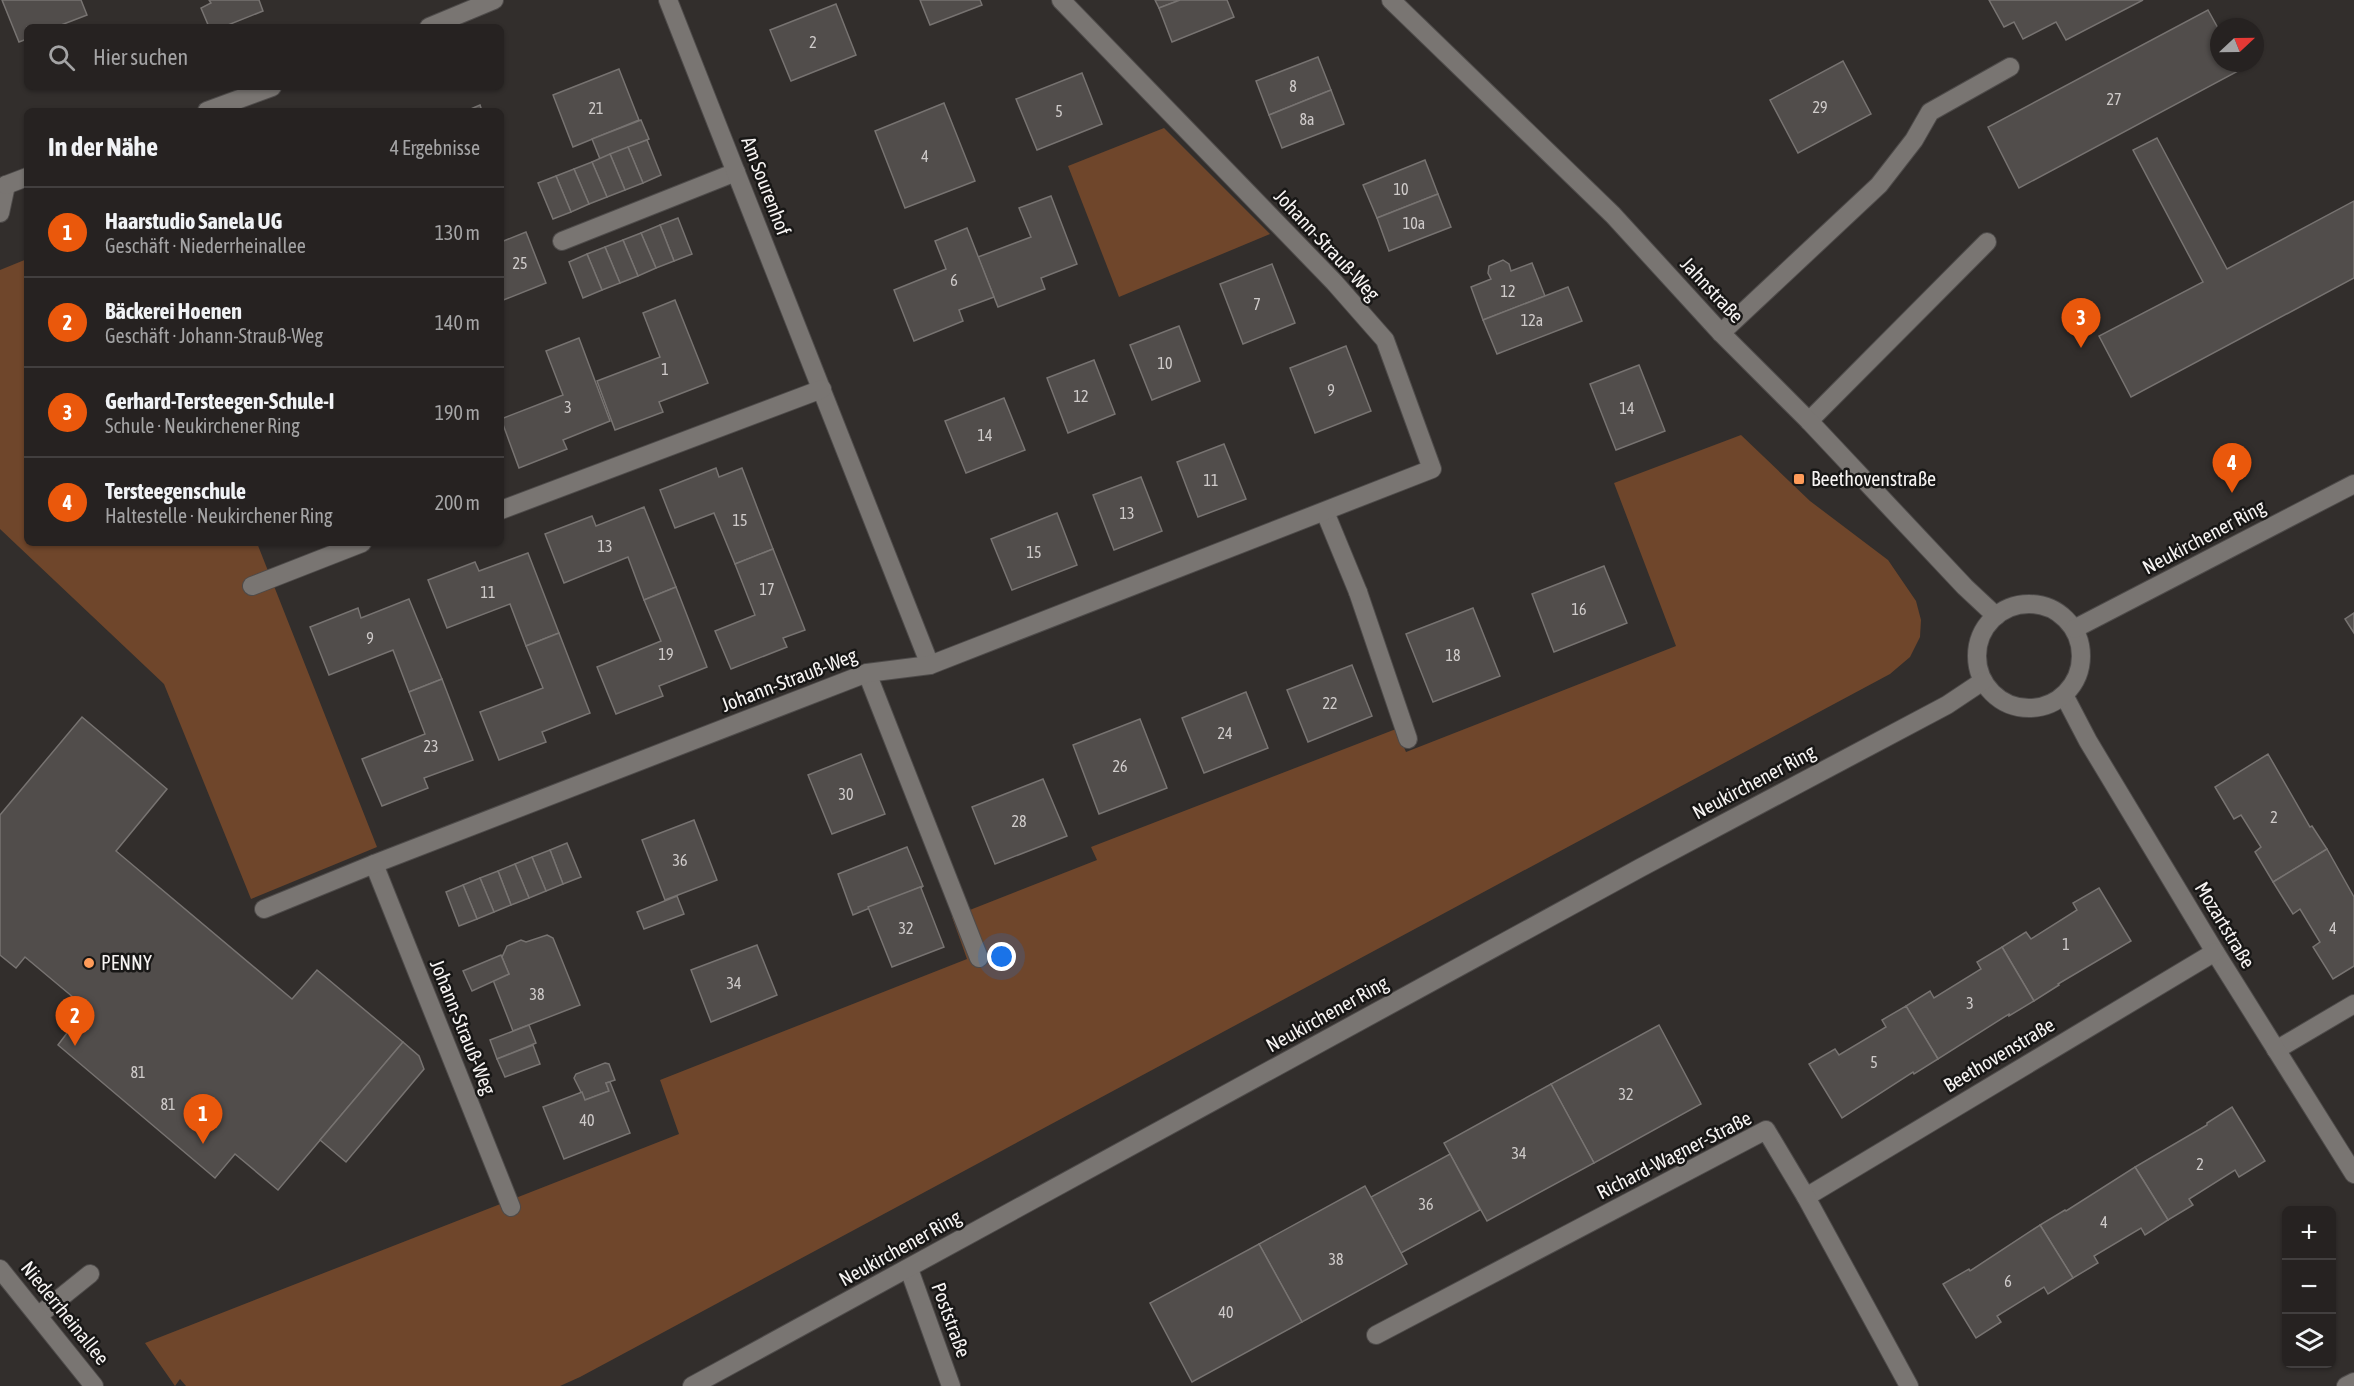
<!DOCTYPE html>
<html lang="de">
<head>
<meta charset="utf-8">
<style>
	:root { --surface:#262221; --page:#322f2e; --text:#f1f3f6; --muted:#a4a4a5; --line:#423f3f; --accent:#ea580c }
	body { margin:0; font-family:"Asap Condensed",sans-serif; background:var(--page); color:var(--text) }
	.controls { position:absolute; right:18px; bottom:18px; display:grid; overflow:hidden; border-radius:9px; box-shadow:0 2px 4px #0004 }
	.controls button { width:54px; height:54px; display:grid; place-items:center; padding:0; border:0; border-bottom:2px solid var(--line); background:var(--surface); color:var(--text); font:30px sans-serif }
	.compass { position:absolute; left:2210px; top:18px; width:54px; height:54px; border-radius:50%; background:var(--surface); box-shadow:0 2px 4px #0004; rotate:68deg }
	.you { position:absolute; left:1002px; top:957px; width:21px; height:21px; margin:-15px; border:4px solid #fff; border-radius:50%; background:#1a73e8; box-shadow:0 0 0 9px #1a73e833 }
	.badge { display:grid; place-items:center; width:39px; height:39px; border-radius:50%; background:var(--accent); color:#fff; font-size:20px; font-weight:700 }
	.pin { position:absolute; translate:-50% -50px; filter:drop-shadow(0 2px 3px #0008) }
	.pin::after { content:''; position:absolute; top:32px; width:21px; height:18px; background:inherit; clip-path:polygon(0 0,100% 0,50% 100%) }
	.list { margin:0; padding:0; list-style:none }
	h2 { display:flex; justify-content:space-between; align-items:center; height:78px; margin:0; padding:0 24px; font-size:26px }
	h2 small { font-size:20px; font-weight:400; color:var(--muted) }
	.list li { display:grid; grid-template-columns:39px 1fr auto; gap:18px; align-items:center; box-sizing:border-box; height:90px; padding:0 24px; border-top:2px solid var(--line) }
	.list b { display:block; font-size:22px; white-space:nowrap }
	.list p { margin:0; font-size:20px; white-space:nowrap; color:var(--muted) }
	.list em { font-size:20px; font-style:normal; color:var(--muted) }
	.icon { flex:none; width:33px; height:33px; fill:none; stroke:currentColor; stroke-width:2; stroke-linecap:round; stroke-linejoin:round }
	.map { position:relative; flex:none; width:2354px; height:1386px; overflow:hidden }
	.search { position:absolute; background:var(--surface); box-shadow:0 2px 4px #0004; left:24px; top:24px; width:480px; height:66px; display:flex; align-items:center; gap:15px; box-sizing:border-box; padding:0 21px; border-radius:9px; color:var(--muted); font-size:22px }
	.panel { position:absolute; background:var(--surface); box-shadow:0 2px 4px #0004; left:24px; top:108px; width:480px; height:438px; border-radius:9px }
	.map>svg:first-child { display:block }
</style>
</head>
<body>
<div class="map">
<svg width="2354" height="1386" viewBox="0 0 2354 1386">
	<rect width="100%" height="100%" fill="#322e2c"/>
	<!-- green -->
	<g fill="#6f462b">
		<polygon points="1164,128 1270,234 1119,297 1068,166"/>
		<polygon points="27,259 27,543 257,543 377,847 251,899 164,684 0,529 0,270"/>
		<polygon points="1741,435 1810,501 1888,560 1916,601 1921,620 1920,637 1910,657 1890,674 580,1377 560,1386 186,1386 180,1379 175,1386 145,1343 679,1134 660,1080 967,959 952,917 1097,860 1091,847 1396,729 1406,752 1676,646 1614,483"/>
	</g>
	<!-- building -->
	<g fill="#514d4b" stroke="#777371" stroke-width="1.5">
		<polygon points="2,0 81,0 87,15 56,27 27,27 27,39 19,42"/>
		<polygon points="209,0 259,0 263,11 223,27 209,27 201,8 211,3"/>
		<polygon points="920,0 980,0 982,5 930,25"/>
		<polygon points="1155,0 1180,0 1159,8"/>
		<polygon points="1180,0 1227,0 1234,17 1172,42 1159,8"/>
		<polygon points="1989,0 2143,0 2066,40 2056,22 2023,39 2014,22 2004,27"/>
		<polygon points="836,4 856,55 791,81 770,30"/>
		<polygon points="2208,10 2219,30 2219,63 2237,63 2240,70 2019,188 1988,127"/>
		<polygon points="1318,57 1331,90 1269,115 1256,81"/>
		<polygon points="1843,61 1871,114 1798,153 1770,100"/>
		<polygon points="619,69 639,120 573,147 553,95"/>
		<polygon points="1082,73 1102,124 1037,150 1016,99"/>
		<polygon points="1331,90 1344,124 1282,148 1269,115"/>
		<polygon points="944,103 975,181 905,208 875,131"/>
		<polygon points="480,105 482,111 466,111"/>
		<polygon points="641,120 649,139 600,159 592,139"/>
		<polygon points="2157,138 2227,269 2354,201 2354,278 2131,397 2099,336 2203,282 2133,150"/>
		<polygon points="647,140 661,175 643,183 628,147"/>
		<polygon points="628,147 643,183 625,190 610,154"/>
		<polygon points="610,154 625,190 607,197 592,162"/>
		<polygon points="1425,160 1438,194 1377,218 1363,185"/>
		<polygon points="592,162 607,197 589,204 574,169"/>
		<polygon points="574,169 589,204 571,212 556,176"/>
		<polygon points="556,176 571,212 553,219 538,183"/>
		<polygon points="1438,194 1451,227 1389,251 1377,218"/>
		<polygon points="1051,196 1077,264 1041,278 1045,289 998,307 978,257 1031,237 1019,208"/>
		<polygon points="678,218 692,254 674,261 660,225"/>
		<polygon points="660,225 674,261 656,268 641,233"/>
		<polygon points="967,228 994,297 959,310 963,321 914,341 894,290 946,269 935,241"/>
		<polygon points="526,232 546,283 501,301 501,242"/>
		<polygon points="641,233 656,268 638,276 623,240"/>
		<polygon points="623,240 638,276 620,283 605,247"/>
		<polygon points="605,247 620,283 602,290 587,254"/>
		<polygon points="587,254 602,290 583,298 569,262"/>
		<polygon points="1503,260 1509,264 1511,271 1532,263 1545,296 1483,320 1471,287 1491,279 1488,273 1489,266"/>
		<polygon points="1272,264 1295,323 1243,344 1220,284"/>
		<polygon points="1568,287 1582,321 1497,354 1483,320"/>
		<polygon points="675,300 708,383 659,402 663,412 615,430 597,381 660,357 643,313"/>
		<polygon points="1179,326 1200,381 1152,400 1130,345"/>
		<polygon points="579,338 610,421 563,440 567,449 519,468 501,419 563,395 546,351"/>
		<polygon points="1346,346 1371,411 1315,433 1290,368"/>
		<polygon points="1094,360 1115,414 1068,433 1047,378"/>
		<polygon points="1639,365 1665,431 1616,450 1590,384"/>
		<polygon points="1004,398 1025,450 966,473 945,421"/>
		<polygon points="1224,444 1246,499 1198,517 1177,462"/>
		<polygon points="716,468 719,477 742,468 773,549 735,564 714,513 675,528 660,490"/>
		<polygon points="1141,477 1162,531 1114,550 1093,495"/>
		<polygon points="644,507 676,587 644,600 628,557 564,583 545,534 592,516 596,526"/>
		<polygon points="1057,513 1077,565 1012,590 991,539"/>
		<polygon points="773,549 805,630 783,638 787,647 731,669 715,631 755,615 735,564"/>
		<polygon points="528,553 559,633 526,646 510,604 447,628 428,580 475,562 479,571"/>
		<polygon points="1604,566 1627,623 1554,652 1532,594"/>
		<polygon points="676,587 707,667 659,686 663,696 616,714 597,667 661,641 644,600"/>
		<polygon points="409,599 442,679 409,692 393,650 329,675 310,627 358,608 361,618"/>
		<polygon points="1473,608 1500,676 1433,702 1406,634"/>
		<polygon points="2354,613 2354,633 2345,619"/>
		<polygon points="559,633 590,713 542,732 546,742 499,760 480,712 543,688 526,646"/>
		<polygon points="1352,665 1372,716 1308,742 1287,690"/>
		<polygon points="442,679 473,760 424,778 428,788 382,806 362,759 425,734 409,692"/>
		<polygon points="1246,692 1268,748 1204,773 1182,718"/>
		<polygon points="82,717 167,789 116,851 292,999 317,970 403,1042 278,1190 235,1154 215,1178 58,1045 86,1008 25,957 16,968 0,955 0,815"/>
		<polygon points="1140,719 1167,788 1099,814 1073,745"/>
		<polygon points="861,754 885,814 832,834 808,775"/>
		<polygon points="2268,754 2310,827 2312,826 2327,849 2273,882 2255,852 2261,847 2241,815 2234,819 2215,787"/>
		<polygon points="1043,779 1067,836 995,864 972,807"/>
		<polygon points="694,820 717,880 665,900 642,840"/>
		<polygon points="567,843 581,877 563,884 550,850"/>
		<polygon points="907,847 923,886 853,915 838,874"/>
		<polygon points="2327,849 2354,897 2354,966 2333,979 2313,947 2320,942 2300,909 2293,914 2273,882"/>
		<polygon points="550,850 563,884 546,891 532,857"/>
		<polygon points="532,857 546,891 529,898 515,864"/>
		<polygon points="515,864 529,898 511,905 498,871"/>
		<polygon points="498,871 511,905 494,912 480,878"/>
		<polygon points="480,878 494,912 477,919 463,885"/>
		<polygon points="463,885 477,919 459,926 446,892"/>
		<polygon points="923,886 921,888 944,947 892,967 868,907"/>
		<polygon points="2099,888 2131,941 2058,984 2059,985 2034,1001 2002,947 2026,932 2031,939 2077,910 2073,903"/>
		<polygon points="677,896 684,914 644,929 637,912"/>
		<polygon points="547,935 553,938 580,1005 513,1031 493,980 509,974 502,957 507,946 521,940 526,942"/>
		<polygon points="757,945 777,995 711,1022 691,970"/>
		<polygon points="2002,947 2034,1001 2009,1016 2009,1014 1938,1059 1906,1006 1930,991 1934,998 1981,969 1977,962"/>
		<polygon points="501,955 509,974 472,991 463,971"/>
		<polygon points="1906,1006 1938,1059 1914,1074 1913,1072 1842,1118 1809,1064 1835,1049 1839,1055 1886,1027 1882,1020"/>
		<polygon points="529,1025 536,1043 497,1059 490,1040"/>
		<polygon points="1659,1025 1701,1104 1594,1163 1551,1084"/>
		<polygon points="403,1042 419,1056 424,1069 346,1162 320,1140"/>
		<polygon points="533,1045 540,1064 505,1077 497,1059"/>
		<polygon points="605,1063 609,1064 615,1080 606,1083 609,1091 585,1100 574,1078 576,1074"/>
		<polygon points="610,1082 630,1133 564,1159 543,1107 582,1092 585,1100 609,1091 606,1083"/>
		<polygon points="1551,1084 1594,1163 1487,1221 1444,1143"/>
		<polygon points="2232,1107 2265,1161 2239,1177 2235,1170 2189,1199 2193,1205 2168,1220 2135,1167 2207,1125 2207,1123"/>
		<polygon points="1450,1154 1480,1210 1401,1253 1371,1197"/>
		<polygon points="2135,1167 2168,1220 2145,1235 2141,1228 2094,1256 2098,1263 2073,1278 2040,1225 2065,1210 2066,1211"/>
		<polygon points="1365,1186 1407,1264 1302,1322 1259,1244"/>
		<polygon points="2040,1225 2073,1278 2048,1294 2044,1287 1997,1316 2001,1322 1976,1338 1943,1284 1969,1269 1970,1271"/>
		<polygon points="1259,1244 1302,1322 1192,1382 1150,1303"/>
	</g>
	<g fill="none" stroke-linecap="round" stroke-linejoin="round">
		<!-- lane casing -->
		<g stroke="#4e4b4a" stroke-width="20">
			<g id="lane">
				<polyline points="0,213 6,185"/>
				<polyline points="562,241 736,172"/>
				<polyline points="1721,333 1879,185 1914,140 1930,112 2010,67"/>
				<polyline points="1809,421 1987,242"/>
				<polyline points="1358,592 1408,739"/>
				<polyline points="867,673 979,958"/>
				<polyline points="2276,1050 2354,1004"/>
				<polyline points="39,1315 90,1274"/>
				<polyline points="2346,1386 2354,1382"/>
			</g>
		</g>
		<!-- street casing -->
		<g stroke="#4e4b4a" stroke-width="20">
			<g id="street">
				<polyline points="668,0 930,665"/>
				<polyline points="1391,0 1613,215 1721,333 1809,421 1965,587 1996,616"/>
				<polyline points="429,27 494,0"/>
				<polyline points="207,111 272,87"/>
				<polyline points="6,185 27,177"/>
				<polyline points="501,510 822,389"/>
				<polyline points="1325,512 1358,592"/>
				<polyline points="252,586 362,543"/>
				<polyline points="2064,695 2088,741 2215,952 2354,1174"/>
				<polyline points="374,864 511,1207"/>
				<polyline points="264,909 374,864 867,673 930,665 1432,469 1385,340 1334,282 1061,0"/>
				<polyline points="1806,1197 2215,952"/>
				<polyline points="909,1269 951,1386"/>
				<polyline points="1376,1335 1766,1130 1806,1197 1909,1386"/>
			</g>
		</g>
		<!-- secondary casing -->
		<g stroke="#4e4b4a" stroke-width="20">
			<g id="secondary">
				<circle cx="2029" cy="656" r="52"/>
				<polyline points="2074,629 2354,484"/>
				<polyline points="0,1269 94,1386"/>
				<polyline points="692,1386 1640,868 1947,705 1983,681"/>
			</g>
		</g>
		<!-- lane -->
		<use href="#lane" stroke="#797572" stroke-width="18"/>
		<!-- street -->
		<use href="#street" stroke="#797572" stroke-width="18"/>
		<!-- secondary -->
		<use href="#secondary" stroke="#797572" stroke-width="18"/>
	</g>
	<!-- markers -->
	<g fill="#fe9b59" stroke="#181716" stroke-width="2">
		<rect x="1793" y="473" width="12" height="12" rx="3"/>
		<circle cx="89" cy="963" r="6"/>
	</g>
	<g text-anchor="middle" stroke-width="5" stroke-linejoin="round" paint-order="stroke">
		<!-- number labels -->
		<g font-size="16" fill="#cecac9">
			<text x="813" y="48">2</text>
			<text x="1293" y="92">8</text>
			<text x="2114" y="105">27</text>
			<text x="1820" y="113">29</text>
			<text x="596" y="114">21</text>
			<text x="1059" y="117">5</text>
			<text x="1307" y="125">8a</text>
			<text x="925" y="162">4</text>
			<text x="1401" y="195">10</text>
			<text x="1414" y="229">10a</text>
			<text x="520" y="269">25</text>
			<text x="954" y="286">6</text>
			<text x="1508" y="297">12</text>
			<text x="1257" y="310">7</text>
			<text x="1532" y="326">12a</text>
			<text x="1165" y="369">10</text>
			<text x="665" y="375">1</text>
			<text x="1331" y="396">9</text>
			<text x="1081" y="402">12</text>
			<text x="568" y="413">3</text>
			<text x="1627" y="414">14</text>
			<text x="985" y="441">14</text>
			<text x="1211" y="486">11</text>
			<text x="1127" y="519">13</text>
			<text x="740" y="526">15</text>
			<text x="605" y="552">13</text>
			<text x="1034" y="558">15</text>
			<text x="767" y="595">17</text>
			<text x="488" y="598">11</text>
			<text x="1579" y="615">16</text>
			<text x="370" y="644">9</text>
			<text x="666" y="660">19</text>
			<text x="1453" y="661">18</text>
			<text x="1330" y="709">22</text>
			<text x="1225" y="739">24</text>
			<text x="431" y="752">23</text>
			<text x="1120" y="772">26</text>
			<text x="846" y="800">30</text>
			<text x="2274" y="823">2</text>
			<text x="1019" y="827">28</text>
			<text x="680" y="866">36</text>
			<text x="906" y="934">32</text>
			<text x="2333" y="934">4</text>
			<text x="2066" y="950">1</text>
			<text x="734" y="989">34</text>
			<text x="537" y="1000">38</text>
			<text x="1970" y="1009">3</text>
			<text x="1874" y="1068">5</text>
			<text x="138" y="1078">81</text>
			<text x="1626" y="1100">32</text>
			<text x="168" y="1110">81</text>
			<text x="587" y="1126">40</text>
			<text x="1519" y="1159">34</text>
			<text x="2200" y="1170">2</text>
			<text x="1426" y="1210">36</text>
			<text x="2104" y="1228">4</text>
			<text x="1336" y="1265">38</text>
			<text x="2008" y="1287">6</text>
			<text x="1226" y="1318">40</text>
		</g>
		<!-- street labels -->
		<g font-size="20" fill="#f7f4f3" stroke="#181716">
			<text transform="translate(766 186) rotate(69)" y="7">Am Sourenhof</text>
			<text transform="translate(1327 245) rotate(47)" y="7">Johann-Strauß-Weg</text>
			<text transform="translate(1712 290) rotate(47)" y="7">Jahnstraße</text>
			<text transform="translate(2204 537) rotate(-28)" y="7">Neukirchener Ring</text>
			<text transform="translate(789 680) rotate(-21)" y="7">Johann-Strauß-Weg</text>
			<text transform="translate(1754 782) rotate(-28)" y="7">Neukirchener Ring</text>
			<text transform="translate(2225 925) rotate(59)" y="7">Mozartstraße</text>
			<text transform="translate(1327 1014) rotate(-29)" y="7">Neukirchener Ring</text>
			<text transform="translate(463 1027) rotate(68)" y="7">Johann-Strauß-Weg</text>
			<text transform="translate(1999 1055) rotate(-31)" y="7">Beethovenstraße</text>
			<text transform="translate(1674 1155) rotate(-27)" y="7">Richard-Wagner-Straße</text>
			<text transform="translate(900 1248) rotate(-29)" y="7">Neukirchener Ring</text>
			<text transform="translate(65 1313) rotate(51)" y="7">Niederrheinallee</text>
			<text transform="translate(951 1320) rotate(70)" y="7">Poststraße</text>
		</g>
		<!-- poi labels -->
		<g font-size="20" fill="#f7f4f3" stroke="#181716" text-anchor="start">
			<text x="1811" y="486">Beethovenstraße</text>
			<text x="101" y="970">PENNY</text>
		</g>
	</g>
</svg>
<div class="controls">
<button>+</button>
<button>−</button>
<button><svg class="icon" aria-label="layers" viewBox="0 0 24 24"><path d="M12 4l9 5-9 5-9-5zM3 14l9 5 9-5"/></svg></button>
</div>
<svg class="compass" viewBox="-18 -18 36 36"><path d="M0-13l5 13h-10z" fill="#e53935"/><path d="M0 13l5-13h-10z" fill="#a4a4a5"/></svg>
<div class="you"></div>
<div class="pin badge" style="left:203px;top:1144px">1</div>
<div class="pin badge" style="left:75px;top:1046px">2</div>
<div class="pin badge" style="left:2081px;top:348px">3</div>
<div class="pin badge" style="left:2232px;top:493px">4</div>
<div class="search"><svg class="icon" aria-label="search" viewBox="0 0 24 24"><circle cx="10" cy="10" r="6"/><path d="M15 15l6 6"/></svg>Hier suchen</div>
<section class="panel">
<h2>In der Nähe<small>4 Ergebnisse</small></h2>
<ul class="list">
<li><span class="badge">1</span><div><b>Haarstudio Sanela UG</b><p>Geschäft · Niederrheinallee</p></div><em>130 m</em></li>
<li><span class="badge">2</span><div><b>Bäckerei Hoenen</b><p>Geschäft · Johann-Strauß-Weg</p></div><em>140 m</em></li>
<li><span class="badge">3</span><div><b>Gerhard-Tersteegen-Schule-I</b><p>Schule · Neukirchener Ring</p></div><em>190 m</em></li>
<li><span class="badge">4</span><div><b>Tersteegenschule</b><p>Haltestelle · Neukirchener Ring</p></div><em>200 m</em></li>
</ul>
</section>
</div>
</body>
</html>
